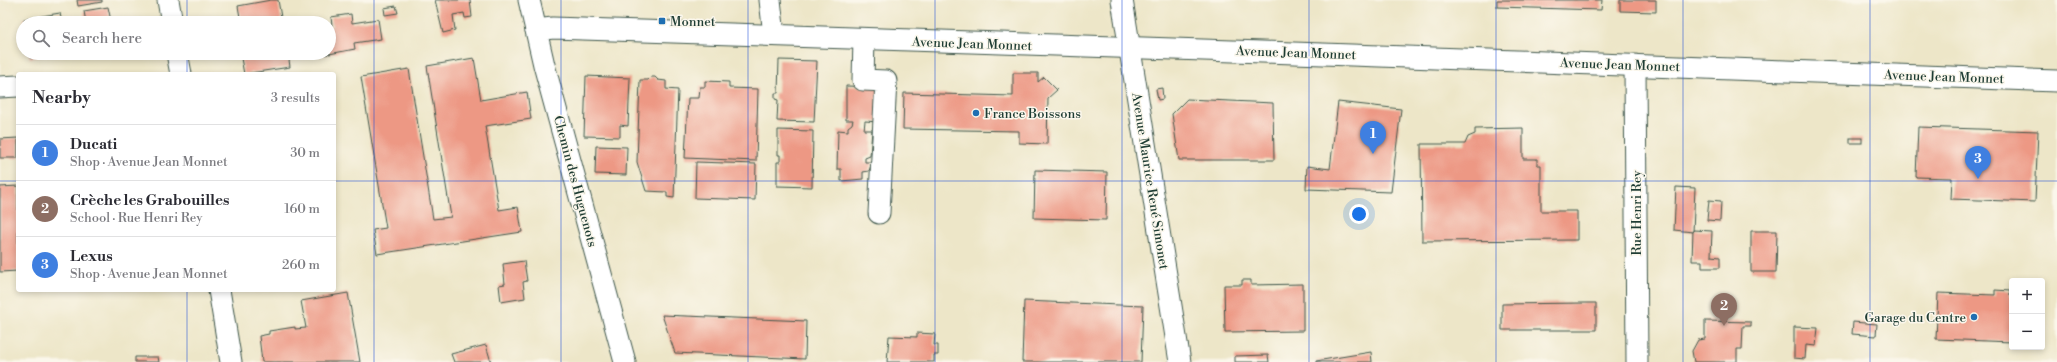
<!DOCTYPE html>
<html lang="en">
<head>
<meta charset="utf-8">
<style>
	:root { --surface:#fff; --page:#f2f2f3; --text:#2b2b33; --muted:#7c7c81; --line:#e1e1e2; --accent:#0b8043 }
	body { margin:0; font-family:"Libre Bodoni",serif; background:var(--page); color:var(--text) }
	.controls { position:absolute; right:12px; bottom:12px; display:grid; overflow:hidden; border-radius:4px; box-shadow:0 2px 6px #0003 }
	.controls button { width:36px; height:36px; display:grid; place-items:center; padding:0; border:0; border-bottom:1px solid var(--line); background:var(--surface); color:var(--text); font:20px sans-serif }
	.you { position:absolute; left:1359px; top:214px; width:14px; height:14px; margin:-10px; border:3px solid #fff; border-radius:50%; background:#1a73e8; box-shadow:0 0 0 6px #1a73e833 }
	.badge { display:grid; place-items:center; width:26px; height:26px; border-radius:50%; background:var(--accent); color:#fff; font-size:13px; font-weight:700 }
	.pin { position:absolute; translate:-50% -33px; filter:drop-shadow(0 1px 2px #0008) }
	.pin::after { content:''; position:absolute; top:21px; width:14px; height:12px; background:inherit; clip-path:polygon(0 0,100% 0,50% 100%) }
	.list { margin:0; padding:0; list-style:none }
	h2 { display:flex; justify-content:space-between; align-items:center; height:52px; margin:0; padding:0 16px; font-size:17px }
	h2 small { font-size:13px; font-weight:400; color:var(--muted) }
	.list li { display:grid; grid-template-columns:26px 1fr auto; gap:12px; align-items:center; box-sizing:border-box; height:56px; padding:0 16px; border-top:1px solid var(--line) }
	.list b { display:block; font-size:15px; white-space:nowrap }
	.list p { margin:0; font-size:13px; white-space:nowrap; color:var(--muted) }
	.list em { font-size:13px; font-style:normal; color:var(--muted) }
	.icon { flex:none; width:22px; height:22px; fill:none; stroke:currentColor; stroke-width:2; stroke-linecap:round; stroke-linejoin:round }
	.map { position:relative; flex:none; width:2057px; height:362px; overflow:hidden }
	.search { position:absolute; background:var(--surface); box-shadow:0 2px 6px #0003; left:16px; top:16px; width:320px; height:44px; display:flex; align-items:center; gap:10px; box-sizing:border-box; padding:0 14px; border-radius:22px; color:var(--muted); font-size:15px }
	.panel { position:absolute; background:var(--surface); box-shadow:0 2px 6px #0003; left:16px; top:72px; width:320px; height:220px; border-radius:4px }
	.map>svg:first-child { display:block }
</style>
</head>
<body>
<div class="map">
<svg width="2057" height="362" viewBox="0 0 2057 362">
	<rect width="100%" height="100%" fill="#fbf7ec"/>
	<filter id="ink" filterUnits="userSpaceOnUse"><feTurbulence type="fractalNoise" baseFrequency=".025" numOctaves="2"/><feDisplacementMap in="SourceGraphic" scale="8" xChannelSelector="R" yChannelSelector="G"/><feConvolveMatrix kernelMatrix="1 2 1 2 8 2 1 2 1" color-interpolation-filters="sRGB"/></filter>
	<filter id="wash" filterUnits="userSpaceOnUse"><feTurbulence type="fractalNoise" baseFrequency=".012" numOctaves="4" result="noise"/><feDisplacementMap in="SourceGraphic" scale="16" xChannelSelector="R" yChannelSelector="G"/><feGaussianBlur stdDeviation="0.9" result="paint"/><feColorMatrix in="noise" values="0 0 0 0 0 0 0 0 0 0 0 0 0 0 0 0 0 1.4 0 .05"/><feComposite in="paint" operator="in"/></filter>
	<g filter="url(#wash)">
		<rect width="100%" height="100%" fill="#ede6c8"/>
		<g id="blocks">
			<!-- building -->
			<g fill="#ed9884">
				<polygon points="77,0 102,0 102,2 78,6"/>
				<polygon points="271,0 278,0 282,23 241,23 238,6"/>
				<polygon points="435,0 470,0 472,17 465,18 464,13 453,15 455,30 443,33"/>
				<polygon points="1497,0 1602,0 1601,10 1497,7"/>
				<polygon points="1620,0 1656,0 1656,12 1620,11"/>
				<polygon points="396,6 398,13 385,15 384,8"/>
				<polygon points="108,7 111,21 115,21 115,23 86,23 84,11"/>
				<polygon points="60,13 62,23 24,23 24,19"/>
				<polygon points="351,14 352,23 378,19 381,39 354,43 355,49 329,54 329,27 332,26 331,17"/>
				<polygon points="29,53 56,53 57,54 30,58"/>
				<polygon points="240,53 288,53 290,67 244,74"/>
				<polygon points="314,53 327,53 328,54 314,56"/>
				<polygon points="474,58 481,100 527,92 531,119 485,126 499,210 518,207 522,232 377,254 373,230 386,228 361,77 409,69 433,219 451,217 427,66"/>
				<polygon points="779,60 817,61 814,122 777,121 778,100 775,99 775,93 778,93"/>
				<polygon points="1013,73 1038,73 1038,82 1044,77 1057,90 1048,98 1047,144 1019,143 1019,131 903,129 904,93 1013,96"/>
				<polygon points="586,76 630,78 628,126 620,125 620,137 584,136"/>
				<polygon points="651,77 655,77 658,80 666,81 666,89 678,90 674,198 667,197 667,192 646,191 637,162 640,80 648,80"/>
				<polygon points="705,81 729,82 729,88 758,89 756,161 685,158 688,98 699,98 700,87 705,87"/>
				<polygon points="846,86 880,87 878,122 865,121 864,130 872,130 870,156 865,158 865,162 872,162 869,171 863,172 863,179 841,181 841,169 837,169 838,130 848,131 848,127 852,124 853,120 846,120"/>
				<polygon points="1162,88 1163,99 1158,100 1156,89"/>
				<polygon points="1187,99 1273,103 1274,160 1179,160 1172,114"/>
				<polygon points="1338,102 1401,109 1391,192 1306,189 1307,166 1330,169"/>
				<polygon points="1918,127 2038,131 2035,202 1951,199 1952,178 1916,177"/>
				<polygon points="1523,128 1523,159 1537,159 1537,165 1541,165 1541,211 1577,211 1577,240 1422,241 1421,144 1465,144 1468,137 1475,134 1475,129"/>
				<polygon points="778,130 813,131 812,187 777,186 777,162 780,162 780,155 778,155"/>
				<polygon points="18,138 18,158 0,158 0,139"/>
				<rect x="1850" y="138" width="12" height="5"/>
				<polygon points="596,146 627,147 626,175 595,174"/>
				<polygon points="696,162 756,164 755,200 695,198"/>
				<polygon points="1035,170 1107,172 1106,220 1034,218"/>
				<polygon points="18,186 18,271 0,272 0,187"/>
				<polygon points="1676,187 1695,188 1693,232 1674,230"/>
				<polygon points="1709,200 1721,201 1720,221 1707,220"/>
				<polygon points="1693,230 1712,231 1711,256 1720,257 1720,268 1702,268 1702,261 1692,261"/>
				<polygon points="1751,231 1777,231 1776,272 1751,272"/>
				<polygon points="524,261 527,281 523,282 525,298 501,302 499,285 505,284 503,264"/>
				<polygon points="1242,280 1251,280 1251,285 1303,284 1303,331 1225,332 1224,285 1242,285"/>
				<polygon points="1995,290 2010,291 2010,295 2012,295 2012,342 1936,339 1938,293 1995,295"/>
				<polygon points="348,293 360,362 262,362 259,336 269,334 269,331 295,327 295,329 306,328 301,301"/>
				<polygon points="1024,301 1143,306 1141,362 1022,362"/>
				<polygon points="1584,303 1596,303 1596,330 1502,330 1502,304"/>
				<polygon points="662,315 806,321 805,359 675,353"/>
				<polygon points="1705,321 1751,322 1751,326 1743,326 1742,349 1737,349 1737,362 1694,362 1692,351 1698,340 1705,339"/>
				<polygon points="1853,322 1877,324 1876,336 1852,334"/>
				<polygon points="1794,327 1818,328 1816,346 1806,345 1805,359 1794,358"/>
				<polygon points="917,333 935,334 934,345 938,345 938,355 934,355 934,362 887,362 889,336 917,337"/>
				<polygon points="486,345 491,362 454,362 451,354"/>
				<polygon points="1371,352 1372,362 1316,362 1316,361"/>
				<polygon points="1268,355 1269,362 1235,362 1235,356"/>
				<polygon points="135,357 158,357 159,362 135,362"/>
			</g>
		</g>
	</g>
	<g filter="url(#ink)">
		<use href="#blocks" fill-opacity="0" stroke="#3e564a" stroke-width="1"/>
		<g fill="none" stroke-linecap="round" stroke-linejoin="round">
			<!-- minor casing -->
			<g stroke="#3e564a" stroke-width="23">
				<g id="minor">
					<polyline points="168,0 172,23"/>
					<polyline points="529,0 544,65 625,362"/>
					<polyline points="770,0 774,35"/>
					<polyline points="1122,0 1180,362"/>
					<path d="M536 30 553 28C1054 46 1556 60 2057 81"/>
					<polyline points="864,39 863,80 886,81 879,213"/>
					<polyline points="177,53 181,74"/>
					<polyline points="1635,65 1637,362"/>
					<polyline points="0,87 18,86"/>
					<polyline points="219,290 231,362"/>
				</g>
			</g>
			<!-- minor -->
			<use href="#minor" stroke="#fff" stroke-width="21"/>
		</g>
	</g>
	<!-- grid -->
	<path fill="none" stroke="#1d4ed8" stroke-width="1" stroke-opacity="0.55" d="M187 0V23M374 0V362M561 0V362M748 0V362M935 0V362M1122 0V362M1309 0V362M1496 0V362M1683 0V362M1870 0V362M187 53V74M0 181H18M334 181H2057M187 290V362"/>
	<!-- markers -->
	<g fill="#1f6fb2" stroke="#fbf7ec" stroke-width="1.5">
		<rect x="658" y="17" width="8" height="8" rx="2"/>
		<circle cx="976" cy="113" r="4"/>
		<circle cx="1974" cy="317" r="4"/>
	</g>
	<g text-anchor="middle" stroke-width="3" stroke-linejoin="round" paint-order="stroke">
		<!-- poi labels -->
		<g font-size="13" fill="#1f3d34" stroke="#fbf7ec" text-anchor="start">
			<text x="670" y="26">Monnet</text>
			<text x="984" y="118">France Boissons</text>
			<text x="1966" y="322" text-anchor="end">Garage du Centre</text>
		</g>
		<!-- street labels -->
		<g font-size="13" fill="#1f3d34" stroke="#fbf7ec">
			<text transform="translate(972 43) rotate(2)" y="5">Avenue Jean Monnet</text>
			<text transform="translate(1296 52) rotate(2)" y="5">Avenue Jean Monnet</text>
			<text transform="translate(1620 64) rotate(2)" y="5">Avenue Jean Monnet</text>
			<text transform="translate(1944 76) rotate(2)" y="5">Avenue Jean Monnet</text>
			<text transform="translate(576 181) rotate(75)" y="5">Chemin des Huguenots</text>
			<text transform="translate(1151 181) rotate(81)" y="5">Avenue Maurice René Simonet</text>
			<text transform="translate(1636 213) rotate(-90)" y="5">Rue Henri Rey</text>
		</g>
	</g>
</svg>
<div class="controls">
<button>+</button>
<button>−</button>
</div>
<div class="you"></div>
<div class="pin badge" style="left:1373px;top:154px;background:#3f7fe0">1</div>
<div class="pin badge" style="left:1724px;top:326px;background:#8d6e63">2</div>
<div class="pin badge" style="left:1978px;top:179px;background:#3f7fe0">3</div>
<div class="search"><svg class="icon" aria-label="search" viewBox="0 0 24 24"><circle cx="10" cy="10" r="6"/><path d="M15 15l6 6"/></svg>Search here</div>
<section class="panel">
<h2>Nearby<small>3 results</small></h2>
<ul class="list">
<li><span class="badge" style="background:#3f7fe0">1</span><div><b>Ducati</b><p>Shop · Avenue Jean Monnet</p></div><em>30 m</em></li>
<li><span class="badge" style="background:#8d6e63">2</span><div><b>Crèche les Grabouilles</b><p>School · Rue Henri Rey</p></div><em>160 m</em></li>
<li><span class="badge" style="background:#3f7fe0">3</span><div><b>Lexus</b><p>Shop · Avenue Jean Monnet</p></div><em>260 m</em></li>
</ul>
</section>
</div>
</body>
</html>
